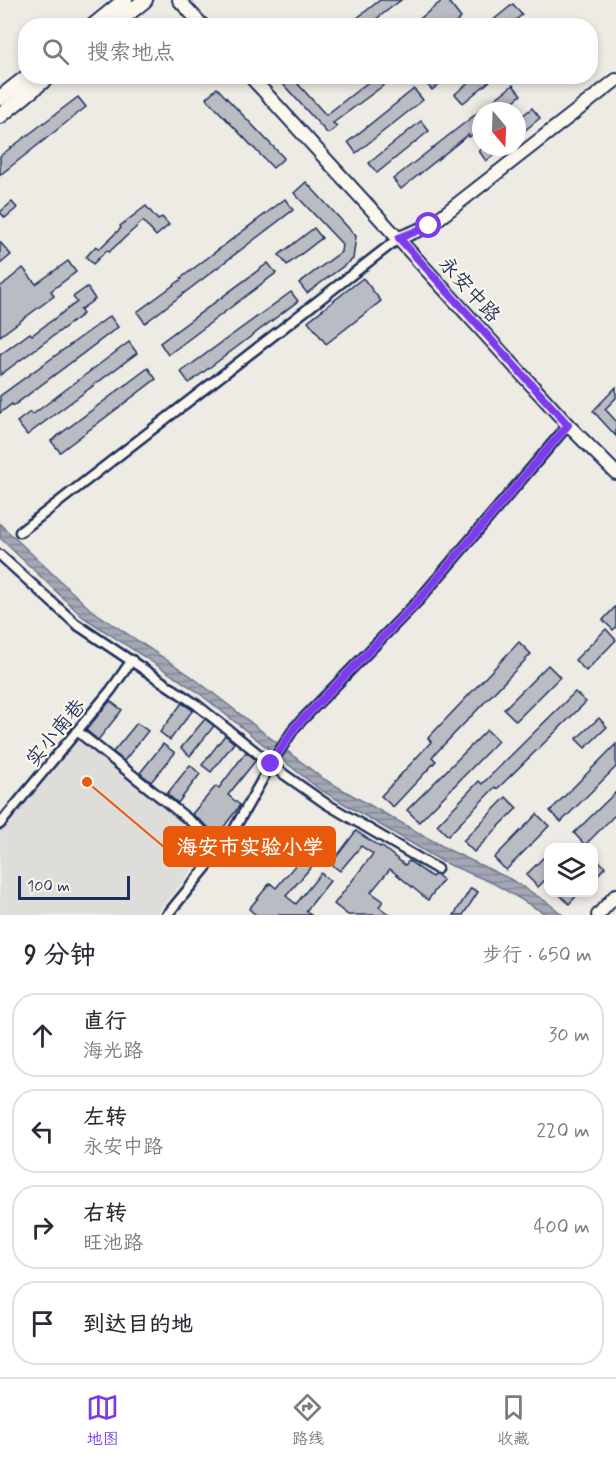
<!DOCTYPE html>
<html lang="zh">
<head>
<meta charset="utf-8">
<style>
	:root { --surface:#fff; --page:#f2f2f3; --text:#2b2b33; --muted:#7c7c81; --line:#e1e1e2; --accent:#7c3aed }
	body { margin:0; font-family:Mynerve,"LXGW WenKai TC",sans-serif; background:var(--page); color:var(--text) }
	.controls { position:absolute; right:18px; bottom:18px; display:grid; overflow:hidden; border-radius:12px; box-shadow:0 3px 9px #0003 }
	.controls button { width:54px; height:54px; display:grid; place-items:center; padding:0; border:0; border-bottom:2px solid var(--line); background:var(--surface); color:var(--text); font:30px sans-serif }
	.compass { position:absolute; left:472px; top:102px; width:54px; height:54px; border-radius:50%; background:var(--surface); box-shadow:0 3px 9px #0003; rotate:161deg }
	.scale { position:absolute; left:18px; bottom:15px; width:112px; box-sizing:border-box; padding-left:6px; border:3px solid #1b2f5e; border-top:0; font-size:16px; line-height:21px; white-space:nowrap; color:#1b2f5e; -webkit-text-stroke:4px #fbf7ec; paint-order:stroke }
	.stop { position:absolute; width:18px; height:18px; margin:-14px; border:4px solid #7c3aed; border-radius:50%; background:#fff }
	.stop.end { background:#7c3aed; border-color:#fff; box-shadow:0 2px 6px #0008 }
	.list { margin:0; padding:0; list-style:none }
	h2 { display:flex; justify-content:space-between; align-items:center; height:78px; margin:0; padding:0 24px; font-size:26px }
	h2 small { font-size:20px; font-weight:400; color:var(--muted) }
	.list li { display:grid; grid-template-columns:39px 1fr auto; gap:18px; align-items:center; box-sizing:border-box; height:84px; margin:0 12px 12px; padding:0 12px; border:2px solid var(--line); border-radius:24px }
	.list b { display:block; font-size:22px; white-space:nowrap }
	.list p { margin:0; font-size:20px; white-space:nowrap; color:var(--muted) }
	.list em { font-size:20px; font-style:normal; color:var(--muted) }
	.icon { flex:none; width:33px; height:33px; fill:none; stroke:currentColor; stroke-width:2; stroke-linecap:round; stroke-linejoin:round }
	.map { position:relative; flex:none; width:616px; height:915px; overflow:hidden }
	.search { position:absolute; background:var(--surface); box-shadow:0 3px 9px #0003; left:18px; right:18px; top:18px; height:66px; display:flex; align-items:center; gap:15px; box-sizing:border-box; padding:0 21px; border-radius:24px; color:var(--muted); font-size:22px }
	.sheet { height:462px; background:var(--surface) }
	nav { display:flex; justify-content:space-around; align-items:center; box-sizing:border-box; height:84px; border-top:2px solid var(--line); background:var(--surface); font-size:16px; color:var(--muted) }
	nav a { display:grid; justify-items:center; gap:3px }
	nav .on { color:var(--accent) }
	.map>svg:first-child { display:block }
</style>
</head>
<body>
<div class="map">
<svg width="616" height="915" viewBox="0 0 616 915">
	<defs>
		<pattern id="water-rules" width="6" height="5" patternUnits="userSpaceOnUse" patternTransform="scale(1.5)"><rect width="6" height="5" fill="#a3a8b4"/><path d="M0 2.5h6" fill="none" stroke="#848996"/></pattern>
	</defs>
	<rect width="100%" height="100%" fill="#eeebe4"/>
	<filter id="ink" filterUnits="userSpaceOnUse"><feTurbulence type="fractalNoise" baseFrequency=".0167" numOctaves="2"/><feDisplacementMap in="SourceGraphic" scale="12" xChannelSelector="R" yChannelSelector="G"/><feConvolveMatrix kernelMatrix="1 2 1 2 8 2 1 2 1" color-interpolation-filters="sRGB"/></filter>
	<g filter="url(#ink)">
		<!-- built -->
		<polygon fill="#deddda" points="77,735 212,845 155,915 0,915 0,829"/>
		<!-- water -->
		<polygon fill="url(#water-rules)" stroke="#6d7892" stroke-width="1.5" points="0,524 90,609 191,676 322,778 449,850 510,879 547,902 563,915 547,915 493,883 445,863 319,789 195,690 83,617 0,538"/>
		<!-- building -->
		<g fill="#b9bcc3" stroke="#1b2f5e" stroke-width="1.5">
			<polygon points="380,0 401,0 367,26 347,26"/>
			<polygon points="443,0 447,0 461,18 452,26 411,26"/>
			<polygon points="513,4 522,15 508,26 486,26"/>
			<polygon points="288,76 308,76 298,84 326,115 376,76 396,76 333,123 337,127 328,134 281,82"/>
			<polygon points="429,76 449,76 432,90 424,81"/>
			<polygon points="477,76 496,76 463,103 455,94"/>
			<polygon points="513,85 521,95 502,111 481,111 481,128 469,137 468,135 401,189 393,179"/>
			<polygon points="217,88 284,158 273,168 206,98"/>
			<polygon points="414,89 423,100 356,153 348,142"/>
			<polygon points="78,97 86,107 0,175 0,156"/>
			<polygon points="532,108 540,118 517,137 517,120"/>
			<polygon points="421,121 429,131 377,173 369,163"/>
			<polygon points="484,147 504,147 486,161 479,151"/>
			<polygon points="306,182 356,236 353,259 307,293 299,283 341,252 342,244 294,193"/>
			<polygon points="285,199 293,210 145,323 137,312 182,279 181,278"/>
			<polygon points="12,202 17,208 5,218 0,212"/>
			<polygon points="146,206 158,220 162,217 169,225 156,236 143,221 109,252 107,250 93,264 86,257 96,246 99,249 121,228 120,226"/>
			<polygon points="314,228 322,238 287,265 279,255"/>
			<polygon points="0,242 11,255 0,264"/>
			<polygon points="68,261 76,272 51,291 54,296 0,336 0,287 23,268 36,284"/>
			<polygon points="268,263 276,273 168,355 160,343"/>
			<polygon points="363,278 381,301 326,344 308,321"/>
			<polygon points="87,287 95,299 80,310 83,314 0,375 0,355 30,333 32,335 77,302 73,297"/>
			<polygon points="291,292 298,301 189,383 181,372"/>
			<polygon points="110,316 118,327 13,406 12,404 0,413 0,396"/>
			<polygon points="129,342 137,353 27,435 17,422 30,412 32,415"/>
			<polygon points="148,368 156,379 60,452 51,441"/>
			<polygon points="616,387 616,398 605,409 616,421 616,436 593,411"/>
			<polygon points="616,606 616,627 613,630 603,620"/>
			<polygon points="606,629 616,640 586,671 575,660"/>
			<polygon points="519,642 531,654 432,757 436,761 393,807 381,796 431,742 428,738"/>
			<polygon points="548,665 560,677 516,721 504,709"/>
			<polygon points="575,692 586,702 497,789 495,787 448,836 437,825 479,781 482,784"/>
			<polygon points="110,701 122,710 98,740 86,730"/>
			<polygon points="182,703 193,710 170,740 160,732"/>
			<polygon points="599,718 607,727 585,748 576,739"/>
			<polygon points="205,719 214,726 190,756 181,748"/>
			<polygon points="137,723 148,731 124,761 113,752"/>
			<polygon points="487,730 498,741 419,822 407,810"/>
			<polygon points="225,735 234,743 211,772 202,765"/>
			<polygon points="163,744 175,753 151,782 140,773"/>
			<polygon points="616,744 616,767 561,822 550,811"/>
			<polygon points="246,752 256,760 228,795 240,805 218,835 192,814 216,786 219,788"/>
			<polygon points="190,765 200,774 178,803 167,794"/>
			<polygon points="616,792 616,814 585,845 574,833"/>
			<polygon points="506,797 517,808 474,852 463,841"/>
			<polygon points="537,814 549,826 506,870 494,858"/>
			<polygon points="356,831 380,847 381,846 405,865 409,861 432,877 434,875 438,875 443,880 428,900 390,869 371,892 383,901 379,907 390,915 348,915 334,904 373,854 361,846 340,871 331,864"/>
			<polygon points="549,852 549,876 538,887 526,875"/>
			<polygon points="594,856 605,867 594,879"/>
			<polygon points="302,857 312,866 286,896 296,904 321,873 330,881 306,911 311,915 256,915 249,909 270,883 276,888"/>
			<polygon points="471,888 478,892 463,915 454,915"/>
			<polygon points="557,892 580,892 569,904"/>
		</g>
		<g fill="none" stroke-linecap="round" stroke-linejoin="round">
			<!-- street casing -->
			<g stroke="#1b2f5e" stroke-width="13">
				<g id="street">
					<polyline points="20,532 399,238"/>
					<polyline points="0,555 76,624 197,705 285,775 325,803 437,869"/>
					<polyline points="77,731 223,847"/>
					<polyline points="0,824 111,690 132,660"/>
					<polyline points="167,915 227,842 271,764 295,727 418,601 568,425"/>
				</g>
			</g>
			<!-- secondary casing -->
			<g stroke="#1b2f5e" stroke-width="16">
				<g id="secondary">
					<polyline points="179,0 203,26"/>
					<polyline points="250,76 568,425 616,473"/>
					<polyline points="399,238 429,226 616,80"/>
					<polyline points="598,915 616,895"/>
				</g>
			</g>
			<!-- primary casing -->
			<g stroke="#1b2f5e" stroke-width="18">
				<g id="primary">
					<polyline points="93,26 125,0"/>
					<polyline points="113,26 145,0"/>
					<polyline points="0,98 28,76"/>
					<polyline points="0,116 49,76"/>
				</g>
			</g>
			<!-- street -->
			<use href="#street" stroke="#fbf7ec" stroke-width="8"/>
			<!-- secondary -->
			<use href="#secondary" stroke="#fbf7ec" stroke-width="12"/>
			<!-- primary -->
			<use href="#primary" stroke="#fbf7ec" stroke-width="14"/>
		</g>
	</g>
	<g fill="none" stroke-linecap="round" stroke-linejoin="round" filter="url(#ink)">
		<!-- route -->
		<polyline stroke="#7c3aed" stroke-width="8" points="271,764 295,727 418,601 568,425 399,238 429,226"/>
	</g>
	<g text-anchor="middle" stroke-width="4.5" stroke-linejoin="round" paint-order="stroke">
		<!-- street labels -->
		<g font-size="20" fill="#1b2f5e" stroke="#fbf7ec">
			<text transform="translate(470 289) rotate(48)" y="7">永安中路</text>
			<text transform="translate(55 732) rotate(-50)" y="7">实小南巷</text>
		</g>
	</g>
	<!-- callouts -->
	<path fill="none" stroke="#e8590c" stroke-width="2" d="M87 782L164 847"/>
	<circle fill="#e8590c" stroke="#fbf7ec" stroke-width="2" cx="87" cy="782" r="6"/>
	<rect fill="#e8590c" stroke="#e8590c" stroke-width="2" x="164" y="827" width="171" height="39" rx="6"/>
	<g font-size="21" text-anchor="middle" font-weight="bold" fill="#fff">
		<text x="250" y="854">海安市实验小学</text>
	</g>
</svg>
<div class="controls">
<button><svg class="icon" aria-label="layers" viewBox="0 0 24 24"><path d="M12 4l9 5-9 5-9-5zM3 14l9 5 9-5"/></svg></button>
</div>
<svg class="compass" viewBox="-18 -18 36 36"><path d="M0-13l5 13h-10z" fill="#e53935"/><path d="M0 13l5-13h-10z" fill="#7c7c81"/></svg>
<div class="scale">100 m</div>
<div class="stop" style="left:429px;top:226px"></div>
<div class="stop end" style="left:271px;top:764px"></div>
<div class="search"><svg class="icon" aria-label="search" viewBox="0 0 24 24"><circle cx="10" cy="10" r="6"/><path d="M15 15l6 6"/></svg>搜索地点</div>
</div>
<section class="sheet">
<h2>9 分钟<small>步行 · 650 m</small></h2>
<ul class="list">
<li><svg class="icon" aria-label="ahead" viewBox="0 0 24 24"><path d="M12 20V5M6 11l6-6 6 6"/></svg><div><b>直行</b><p>海光路</p></div><em>30 m</em></li>
<li><svg class="icon" aria-label="left" viewBox="0 0 24 24"><path d="M17 20v-9H6M10 6l-5 5 5 5"/></svg><div><b>左转</b><p>永安中路</p></div><em>220 m</em></li>
<li><svg class="icon" aria-label="right" viewBox="0 0 24 24"><path d="M7 20v-9h11M14 6l5 5-5 5"/></svg><div><b>右转</b><p>旺池路</p></div><em>400 m</em></li>
<li><svg class="icon" aria-label="arrive" viewBox="0 0 24 24"><path d="M6 21V4h12l-3 4 3 4H6"/></svg><div><b>到达目的地</b></div></li>
</ul>
</section>
<nav>
<a class="on"><svg class="icon" aria-label="map" viewBox="0 0 24 24"><path d="M3 6l6-2 6 2 6-2v14l-6 2-6-2-6 2zM9 4v14M15 6v14"/></svg>地图</a>
<a><svg class="icon" aria-label="directions" viewBox="0 0 24 24"><path d="M12 3l9 9-9 9-9-9zM9 14v-3h6M13 9l2 2-2 2"/></svg>路线</a>
<a><svg class="icon" aria-label="saved" viewBox="0 0 24 24"><path d="M7 4h10v16l-5-4-5 4z"/></svg>收藏</a>
</nav>
</body>
</html>
